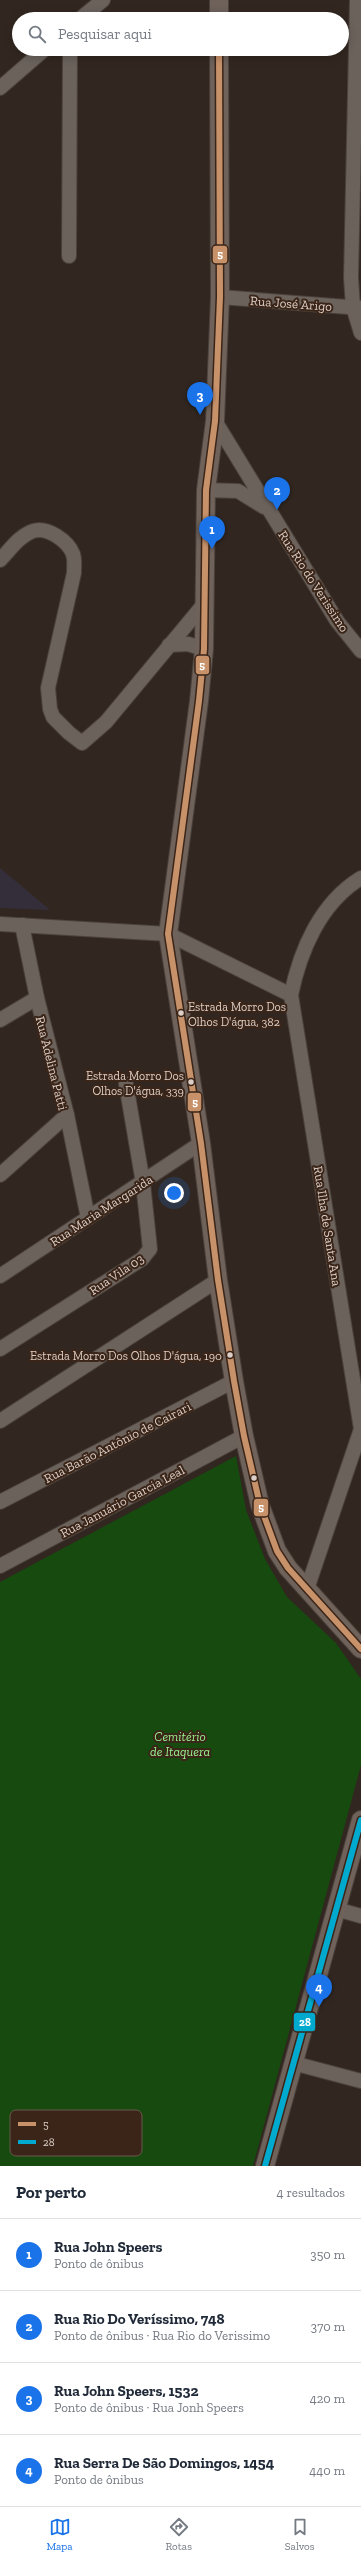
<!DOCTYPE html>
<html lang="pt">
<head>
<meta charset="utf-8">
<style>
	:root { --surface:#fff; --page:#f2f2f3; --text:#1f2937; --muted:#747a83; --line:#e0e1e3; --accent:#1a73e8 }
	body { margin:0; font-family:"Zilla Slab",serif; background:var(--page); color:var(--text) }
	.you { position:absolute; left:174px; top:1193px; width:14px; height:14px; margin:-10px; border:3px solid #fff; border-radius:50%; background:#1a73e8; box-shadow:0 0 0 6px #1a73e833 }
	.badge { display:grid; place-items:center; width:26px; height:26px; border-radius:50%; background:var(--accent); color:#fff; font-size:13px; font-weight:700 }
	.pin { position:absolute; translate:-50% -33px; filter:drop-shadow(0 1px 2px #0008) }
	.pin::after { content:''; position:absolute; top:21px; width:14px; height:12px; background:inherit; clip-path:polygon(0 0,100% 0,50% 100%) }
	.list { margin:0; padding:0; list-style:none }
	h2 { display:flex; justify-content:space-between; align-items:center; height:52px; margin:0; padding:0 16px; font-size:17px }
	h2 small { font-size:13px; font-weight:400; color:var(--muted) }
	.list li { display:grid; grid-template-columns:26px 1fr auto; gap:12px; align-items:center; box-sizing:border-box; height:72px; padding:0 16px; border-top:1px solid var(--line) }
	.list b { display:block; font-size:15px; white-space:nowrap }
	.list p { margin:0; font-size:13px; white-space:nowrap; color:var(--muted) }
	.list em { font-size:13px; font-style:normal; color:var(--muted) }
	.icon { flex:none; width:22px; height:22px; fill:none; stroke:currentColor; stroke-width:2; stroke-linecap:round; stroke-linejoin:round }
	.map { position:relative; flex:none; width:361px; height:2166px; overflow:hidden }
	.search { position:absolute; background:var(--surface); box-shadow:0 2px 10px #0003; left:12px; right:12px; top:12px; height:44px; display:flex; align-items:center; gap:10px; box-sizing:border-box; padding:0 14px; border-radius:22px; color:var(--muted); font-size:15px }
	.sheet { height:340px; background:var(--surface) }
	nav { display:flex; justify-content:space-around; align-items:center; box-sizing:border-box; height:56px; border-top:1px solid var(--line); background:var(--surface); font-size:11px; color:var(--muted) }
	nav a { display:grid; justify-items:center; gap:2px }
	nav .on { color:var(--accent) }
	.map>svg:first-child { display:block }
</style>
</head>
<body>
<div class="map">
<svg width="361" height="2166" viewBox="0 0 361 2166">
	<rect width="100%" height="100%" fill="#322720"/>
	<!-- industrial -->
	<polygon fill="#342e3b" points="0,868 50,910 0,908"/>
	<!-- green -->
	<polygon fill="#164a0f" points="236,1456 246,1510 265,1559 287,1597 336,1643 361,1679 361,1765 253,2166 0,2166 0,1582"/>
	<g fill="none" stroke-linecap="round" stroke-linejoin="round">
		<!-- minor casing -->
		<g stroke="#4c423c" stroke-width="16">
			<g id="minor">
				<polyline points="357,0 351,278 353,307 361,333"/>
				<polyline points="80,19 103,0"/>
				<polyline points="0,88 45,49"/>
				<polyline points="69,256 70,49"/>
				<polyline points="220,297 361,308"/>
				<polyline points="215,421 337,621 361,651"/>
				<polyline points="206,490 238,491 264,507"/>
				<path d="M0 560C10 550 19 536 33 531 47 526 68 541 73 554 75 560 74 566 74 573L48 688 50 709 53 717 69 733 82 743 106 722 204 604"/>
				<polyline points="169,645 188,644 204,649"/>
				<polyline points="0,924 168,934 291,995"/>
				<polyline points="0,1020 37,998"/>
				<polyline points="67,1115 88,1218"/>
				<polyline points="0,1175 67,1115 37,998 22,925"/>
				<polyline points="0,1276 201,1143"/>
				<polyline points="0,1349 142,1259 150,1249 143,1183 126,1084"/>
				<polyline points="0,1421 218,1280"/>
				<polyline points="0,1502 234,1381"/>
				<polyline points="0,1566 244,1436"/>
				<path d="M307 1589 361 1429 291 995C300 951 320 903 361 878"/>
				<polyline points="336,1909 361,1916"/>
				<polyline points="293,2063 361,2081"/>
			</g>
		</g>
		<!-- major casing -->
		<g stroke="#4c423c" stroke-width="20">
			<g id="major">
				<polyline points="219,0 219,19"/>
				<polyline points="219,49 220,297 215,421 206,490 204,649 199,701 168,934 201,1143 218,1280 234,1381 244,1436 260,1505 277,1551 288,1568 361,1649"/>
				<polyline points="265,2166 361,1820"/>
			</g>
		</g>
		<!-- minor -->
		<use href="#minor" stroke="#6b625c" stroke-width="14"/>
		<!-- major -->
		<use href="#major" stroke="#6e625b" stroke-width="18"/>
		<!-- bus-1 casing -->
		<g stroke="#3a2518" stroke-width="9">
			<polyline id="bus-1" points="219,49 220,297 215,421 206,490 204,649 199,701 168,934 201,1143 218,1280 234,1381 244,1436 260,1505 277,1551 288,1568 361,1649"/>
		</g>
		<!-- bus-2 casing -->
		<g stroke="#3a2518" stroke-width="9">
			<polyline id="bus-2" points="265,2166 361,1820"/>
		</g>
		<!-- bus-1 -->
		<use href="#bus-1" stroke="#c7916a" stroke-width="6"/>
		<!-- bus-2 -->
		<use href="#bus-2" stroke="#00a9ce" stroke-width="6"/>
	</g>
	<!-- markers -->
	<g fill="#dccec6" stroke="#3a2518" stroke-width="1.5">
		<circle cx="181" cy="1013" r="3.5"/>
		<circle cx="191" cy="1082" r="3.5"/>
		<circle cx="230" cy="1355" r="3.5"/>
		<circle cx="254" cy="1478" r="3.5"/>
	</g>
	<g text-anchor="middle" stroke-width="4" stroke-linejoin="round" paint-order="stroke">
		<!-- bus labels -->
		<g font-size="12" fill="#dccec6" stroke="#3a2518" text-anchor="end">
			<text x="188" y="1011" text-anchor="start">Estrada Morro Dos<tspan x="188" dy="15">Olhos D'água, 382</tspan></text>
			<text x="184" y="1080">Estrada Morro Dos<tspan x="184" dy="15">Olhos D'água, 339</tspan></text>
			<text x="222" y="1360">Estrada Morro Dos Olhos D'água, 190</text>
		</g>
		<!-- street labels -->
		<g font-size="13" fill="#dccec6" stroke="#3a2518">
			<text transform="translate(291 303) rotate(4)" y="5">Rua José Arigo</text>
			<text transform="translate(314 581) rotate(57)" y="5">Rua Rio do Verissimo</text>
			<text transform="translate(52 1063) rotate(76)" y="5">Rua Adelina Patti</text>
			<text transform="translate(101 1210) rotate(-33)" y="5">Rua Maria Margarida</text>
			<text transform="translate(328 1226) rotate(81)" y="5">Rua Ilha de Santa Ana</text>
			<text transform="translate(116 1274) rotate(-34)" y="5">Rua Vila 03</text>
			<text transform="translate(117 1442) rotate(-27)" y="5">Rua Barão Antônio de Cairari</text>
			<text transform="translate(122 1501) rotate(-28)" y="5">Rua Januário Garcia Leal</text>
		</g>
		<!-- park labels -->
		<g font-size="13" font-style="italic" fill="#99f18f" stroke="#3a2518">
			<text x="180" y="1741">Cemitério<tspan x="180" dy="15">de Itaquera</tspan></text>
		</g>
	</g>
	<!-- legend -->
	<rect x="10" y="2110" width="132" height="46" rx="6" fill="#3a2518" stroke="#6b584c" stroke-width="1"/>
	<rect x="18" y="2122" width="18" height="4" fill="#c7916a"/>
	<rect x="18" y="2140" width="18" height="4" fill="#00a9ce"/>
	<g font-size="11" fill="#dccec6">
		<text x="43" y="2128">5</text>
		<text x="43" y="2146">28</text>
	</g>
	<g stroke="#3a2518" stroke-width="1.5">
		<rect x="212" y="245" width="16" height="19" rx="4" fill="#c7916a"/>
		<rect x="195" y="655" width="15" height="20" rx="4" fill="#c7916a"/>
		<rect x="187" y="1092" width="15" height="20" rx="4" fill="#c7916a"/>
		<rect x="253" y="1498" width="16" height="19" rx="4" fill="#c7916a"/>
		<rect x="293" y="2012" width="23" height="20" rx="4" fill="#00a9ce"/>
	</g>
	<g font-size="11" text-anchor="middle" font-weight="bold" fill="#fff">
		<text x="220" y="258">5</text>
		<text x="202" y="669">5</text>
		<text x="195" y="1106">5</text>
		<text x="261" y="1511">5</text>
		<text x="305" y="2026">28</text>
	</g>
</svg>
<div class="you"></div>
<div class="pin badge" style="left:212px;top:549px">1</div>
<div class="pin badge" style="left:277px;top:510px">2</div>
<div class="pin badge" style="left:200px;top:415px">3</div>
<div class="pin badge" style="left:319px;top:2007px">4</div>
<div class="search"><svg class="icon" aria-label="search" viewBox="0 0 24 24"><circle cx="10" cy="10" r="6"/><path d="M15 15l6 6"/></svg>Pesquisar aqui</div>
</div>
<section class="sheet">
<h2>Por perto<small>4 resultados</small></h2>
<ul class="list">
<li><span class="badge">1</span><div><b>Rua John Speers</b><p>Ponto de ônibus</p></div><em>350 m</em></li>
<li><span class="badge">2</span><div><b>Rua Rio Do Veríssimo, 748</b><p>Ponto de ônibus · Rua Rio do Verissimo</p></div><em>370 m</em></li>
<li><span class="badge">3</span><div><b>Rua John Speers, 1532</b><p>Ponto de ônibus · Rua Jonh Speers</p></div><em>420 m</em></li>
<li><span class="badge">4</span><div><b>Rua Serra De São Domingos, 1454</b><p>Ponto de ônibus</p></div><em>440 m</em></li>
</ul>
</section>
<nav>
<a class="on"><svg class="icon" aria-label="map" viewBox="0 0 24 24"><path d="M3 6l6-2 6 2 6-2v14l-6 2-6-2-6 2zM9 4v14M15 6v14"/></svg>Mapa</a>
<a><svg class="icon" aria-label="directions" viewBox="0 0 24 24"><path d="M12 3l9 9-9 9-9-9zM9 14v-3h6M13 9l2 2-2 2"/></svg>Rotas</a>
<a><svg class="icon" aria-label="saved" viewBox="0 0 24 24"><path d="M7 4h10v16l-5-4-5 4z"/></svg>Salvos</a>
</nav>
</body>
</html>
